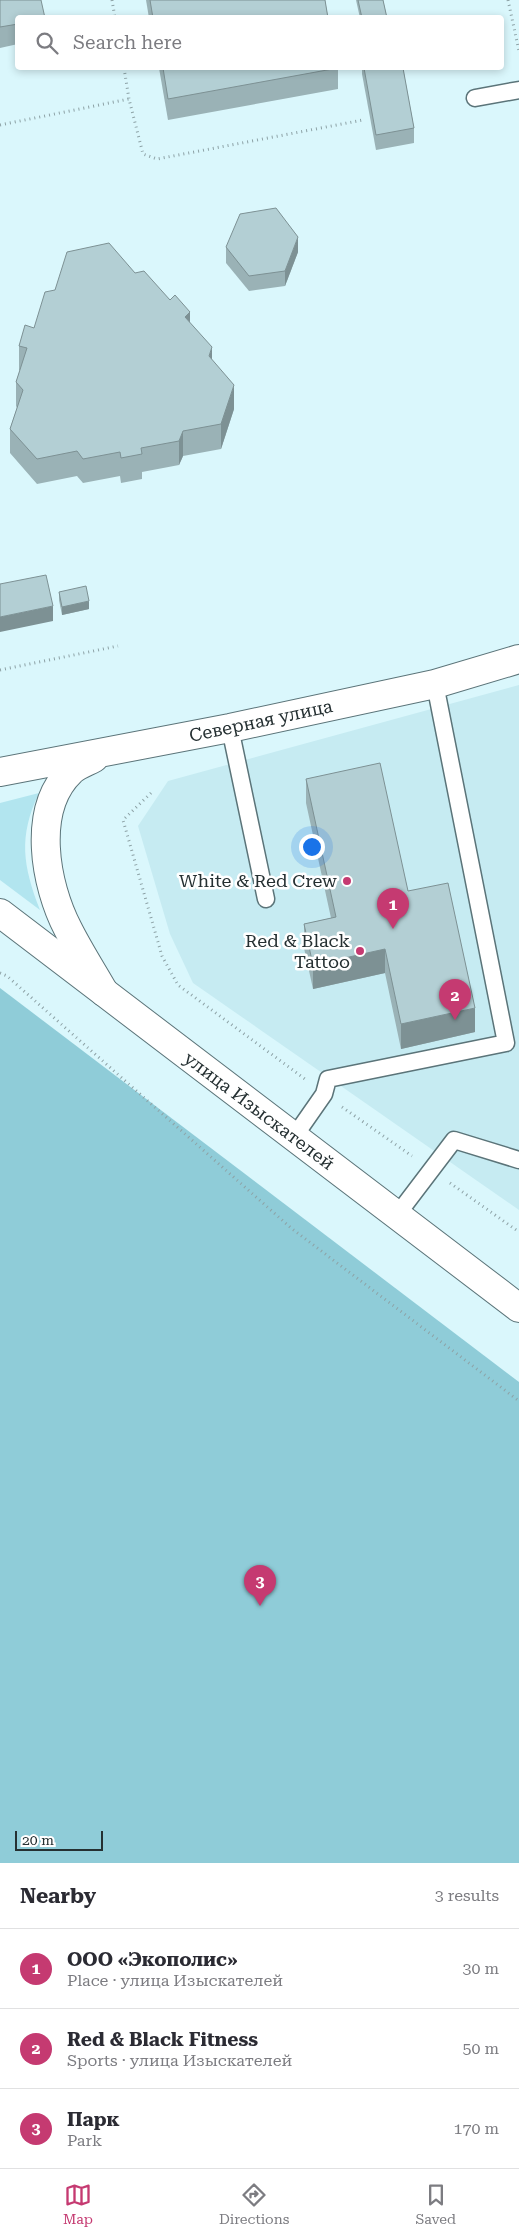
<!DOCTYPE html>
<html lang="en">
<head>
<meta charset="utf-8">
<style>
	:root { --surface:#fff; --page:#f7f7f7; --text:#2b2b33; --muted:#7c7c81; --line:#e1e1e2; --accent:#c53a71 }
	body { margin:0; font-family:"Roboto Serif",serif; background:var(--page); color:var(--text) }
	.scale { position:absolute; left:15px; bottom:12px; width:88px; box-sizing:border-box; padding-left:5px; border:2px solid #253032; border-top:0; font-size:14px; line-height:18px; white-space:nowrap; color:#253032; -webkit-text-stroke:4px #fff; paint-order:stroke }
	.you { position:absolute; left:311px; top:846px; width:18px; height:18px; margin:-12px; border:4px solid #fff; border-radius:50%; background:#1a73e8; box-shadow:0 0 0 8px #1a73e833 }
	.badge { display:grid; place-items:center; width:32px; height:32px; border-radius:50%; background:var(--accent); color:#fff; font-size:16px; font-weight:700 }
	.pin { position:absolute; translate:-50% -41px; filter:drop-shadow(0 1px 2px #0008) }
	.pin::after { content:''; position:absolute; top:26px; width:18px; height:15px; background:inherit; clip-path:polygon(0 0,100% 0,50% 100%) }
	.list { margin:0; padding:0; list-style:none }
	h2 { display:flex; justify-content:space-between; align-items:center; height:65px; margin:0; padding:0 20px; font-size:21px }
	h2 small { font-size:16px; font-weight:400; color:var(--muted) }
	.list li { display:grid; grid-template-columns:32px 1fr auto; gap:15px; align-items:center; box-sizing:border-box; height:80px; padding:0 20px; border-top:1px solid var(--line) }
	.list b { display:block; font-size:19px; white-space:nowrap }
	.list p { margin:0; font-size:16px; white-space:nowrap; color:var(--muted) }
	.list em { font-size:16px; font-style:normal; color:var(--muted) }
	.icon { flex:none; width:28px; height:28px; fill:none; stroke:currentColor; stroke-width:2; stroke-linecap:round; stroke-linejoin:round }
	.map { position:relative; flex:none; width:519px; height:1863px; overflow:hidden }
	.search { position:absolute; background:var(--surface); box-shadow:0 2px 8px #0003; left:15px; right:15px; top:15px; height:55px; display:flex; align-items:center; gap:12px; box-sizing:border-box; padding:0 18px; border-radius:5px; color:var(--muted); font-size:19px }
	.sheet { height:305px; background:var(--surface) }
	nav { display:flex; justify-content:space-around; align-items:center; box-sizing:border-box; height:70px; border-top:1px solid var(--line); background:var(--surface); font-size:14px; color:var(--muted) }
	nav a { display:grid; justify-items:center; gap:2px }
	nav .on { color:var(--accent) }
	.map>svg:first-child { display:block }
</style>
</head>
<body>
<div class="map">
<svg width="519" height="1863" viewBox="0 0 519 1863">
	<rect width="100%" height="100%" fill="#daf7fc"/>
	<!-- built -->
	<polygon fill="#c6ebf2" points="519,685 519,1210 193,983 170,934 138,826 168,781"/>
	<!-- green -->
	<path fill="#b2e5ef" d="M39 793C18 837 23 866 40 910L0 880V803Z"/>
	<!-- forest -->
	<polygon fill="#8fccd8" points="0,988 519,1382 519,1863 0,1863"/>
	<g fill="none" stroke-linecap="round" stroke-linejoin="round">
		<!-- service casing -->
		<g stroke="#5b7479" stroke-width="19">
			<g id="service">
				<polyline points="475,98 519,90"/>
				<polyline points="230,728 266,899"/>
				<polyline points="294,1137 324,1094 328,1079 506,1043 435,684"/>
				<polyline points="397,1215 454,1140 519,1160"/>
			</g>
		</g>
		<!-- minor casing -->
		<g stroke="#5b7479" stroke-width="30">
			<g id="minor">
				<path d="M94 758C87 762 77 765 71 771 31 809 45 885 68 929 79 951 92 971 104 992"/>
				<polyline points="0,772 230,728 435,684 519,659"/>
			</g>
		</g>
		<!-- tertiary casing -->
		<g stroke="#5b7479" stroke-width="30">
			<polyline id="tertiary" points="0,913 519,1308"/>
		</g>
		<!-- path -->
		<g stroke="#8da2a6" stroke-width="3" stroke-dasharray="1 4" stroke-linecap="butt">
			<polyline points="112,0 115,18"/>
			<polyline points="508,0 519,51"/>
			<polyline points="124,68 129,99"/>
			<polyline points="0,125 129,99 143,154 157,159 363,120"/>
			<polyline points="0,670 118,646"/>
			<polyline points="151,793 123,820 162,956 178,985 305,1079"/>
			<polyline points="0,973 7,976 291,1228 519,1401"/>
			<polyline points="342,1107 412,1156"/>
			<polyline points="450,1183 519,1232"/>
		</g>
		<!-- service -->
		<use href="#service" stroke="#fff" stroke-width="16"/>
		<!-- minor -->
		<use href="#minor" stroke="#fff" stroke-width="28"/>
		<!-- tertiary -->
		<use href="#tertiary" stroke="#fff" stroke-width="28"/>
	</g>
	<!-- wall -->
	<g fill="#9ab2b6">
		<polygon points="0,0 18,18 18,44 0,48"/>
		<polygon points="146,0 325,0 328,18 149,18"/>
		<polygon points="356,0 383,0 387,18 360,18"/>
		<polygon points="159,68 338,68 338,89 168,120"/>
		<polygon points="362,68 403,68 414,128 414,143 376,150 362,74"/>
		<polygon points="226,247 298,252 285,286 249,291 226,263"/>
		<polygon points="135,273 212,360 234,409 221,449 183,456 179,465 142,472 142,479 121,483 120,476 83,483 77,476 37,484 10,453 10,429 17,408 16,406 16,382 20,370 19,370 19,346 34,328"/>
		<polygon points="59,592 89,609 62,615 59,600"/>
		<polygon points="306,779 408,891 475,1032 401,1049 385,973 313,989 304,948 304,924 331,918 306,803"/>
	</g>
	<!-- shaded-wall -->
	<g fill="#7d9194">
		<polygon points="298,237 298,252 285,286 285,271"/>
		<polygon points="190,312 190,337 185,317"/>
		<polygon points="212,347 212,371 209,356"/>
		<polygon points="234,385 234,409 221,449 221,424"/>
		<polygon points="183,431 183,456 179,465 179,441"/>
		<polygon points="89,601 89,609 62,615 62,607"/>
		<polygon points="53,606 53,621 0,632 0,617"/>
		<polygon points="385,949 385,973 313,989 313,965"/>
		<polygon points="475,1008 475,1032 401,1049 401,1024"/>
	</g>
	<!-- building -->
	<g fill="#b3cfd4" stroke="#7d9194">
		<polygon points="0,0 41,0 45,18 18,18 18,24 0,27"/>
		<polygon points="150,0 325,0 328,18 153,18"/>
		<polygon points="358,0 383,0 387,18 362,18"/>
		<polygon points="163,68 338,68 168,99"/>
		<polygon points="364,68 403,68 414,128 376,135"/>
		<polygon points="276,208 298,237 285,271 249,276 226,247 240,214"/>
		<polygon points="109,243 135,273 144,271 170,300 175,295 190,312 185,317 212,347 209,356 234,385 221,424 183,431 179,441 141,448 142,454 121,458 120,452 83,459 77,451 37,459 10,429 23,390 16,382 27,348 19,346 25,325 34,328 45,292 55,290 67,252"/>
		<polygon points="46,575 53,606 0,617 0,584"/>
		<polygon points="86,586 89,601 62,607 59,592"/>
		<polygon points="380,763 408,891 448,883 475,1008 401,1024 385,949 313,965 304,924 336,917 306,779"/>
	</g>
	<!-- markers -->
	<g fill="#c53a71" stroke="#fff" stroke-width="2">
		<circle cx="347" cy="881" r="5"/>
		<circle cx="360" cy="951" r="5"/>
	</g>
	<g text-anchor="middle" stroke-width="5" stroke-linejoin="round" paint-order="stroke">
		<!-- street labels -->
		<g font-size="18" fill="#253032" stroke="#fff">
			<text transform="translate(261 721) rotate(-12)" y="6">Северная улица</text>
			<text transform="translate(259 1111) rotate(37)" y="6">улица Изыскателей</text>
		</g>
		<!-- poi labels -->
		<g font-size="18" fill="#253032" stroke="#fff" text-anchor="end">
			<text x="337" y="887">White &amp; Red Crew</text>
			<text x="350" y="947">Red &amp; Black<tspan x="350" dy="21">Tattoo</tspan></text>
		</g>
	</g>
</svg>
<div class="scale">20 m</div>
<div class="you"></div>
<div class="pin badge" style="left:393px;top:929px">1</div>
<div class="pin badge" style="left:455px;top:1020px">2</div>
<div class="pin badge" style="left:260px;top:1606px">3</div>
<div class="search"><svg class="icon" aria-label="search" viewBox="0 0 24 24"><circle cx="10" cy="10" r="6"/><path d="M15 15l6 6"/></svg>Search here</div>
</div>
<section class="sheet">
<h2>Nearby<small>3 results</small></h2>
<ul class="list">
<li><span class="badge">1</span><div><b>ООО «Экополис»</b><p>Place · улица Изыскателей</p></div><em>30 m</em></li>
<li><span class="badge">2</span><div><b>Red &amp; Black Fitness</b><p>Sports · улица Изыскателей</p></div><em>50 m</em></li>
<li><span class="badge">3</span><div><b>Парк</b><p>Park</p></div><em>170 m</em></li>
</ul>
</section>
<nav>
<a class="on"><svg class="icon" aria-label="map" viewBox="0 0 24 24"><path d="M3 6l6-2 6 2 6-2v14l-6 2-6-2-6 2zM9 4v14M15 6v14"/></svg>Map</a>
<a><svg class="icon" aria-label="directions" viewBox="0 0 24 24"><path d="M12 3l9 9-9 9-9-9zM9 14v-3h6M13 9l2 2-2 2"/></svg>Directions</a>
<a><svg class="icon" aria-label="saved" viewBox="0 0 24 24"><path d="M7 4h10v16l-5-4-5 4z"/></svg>Saved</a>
</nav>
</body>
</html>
